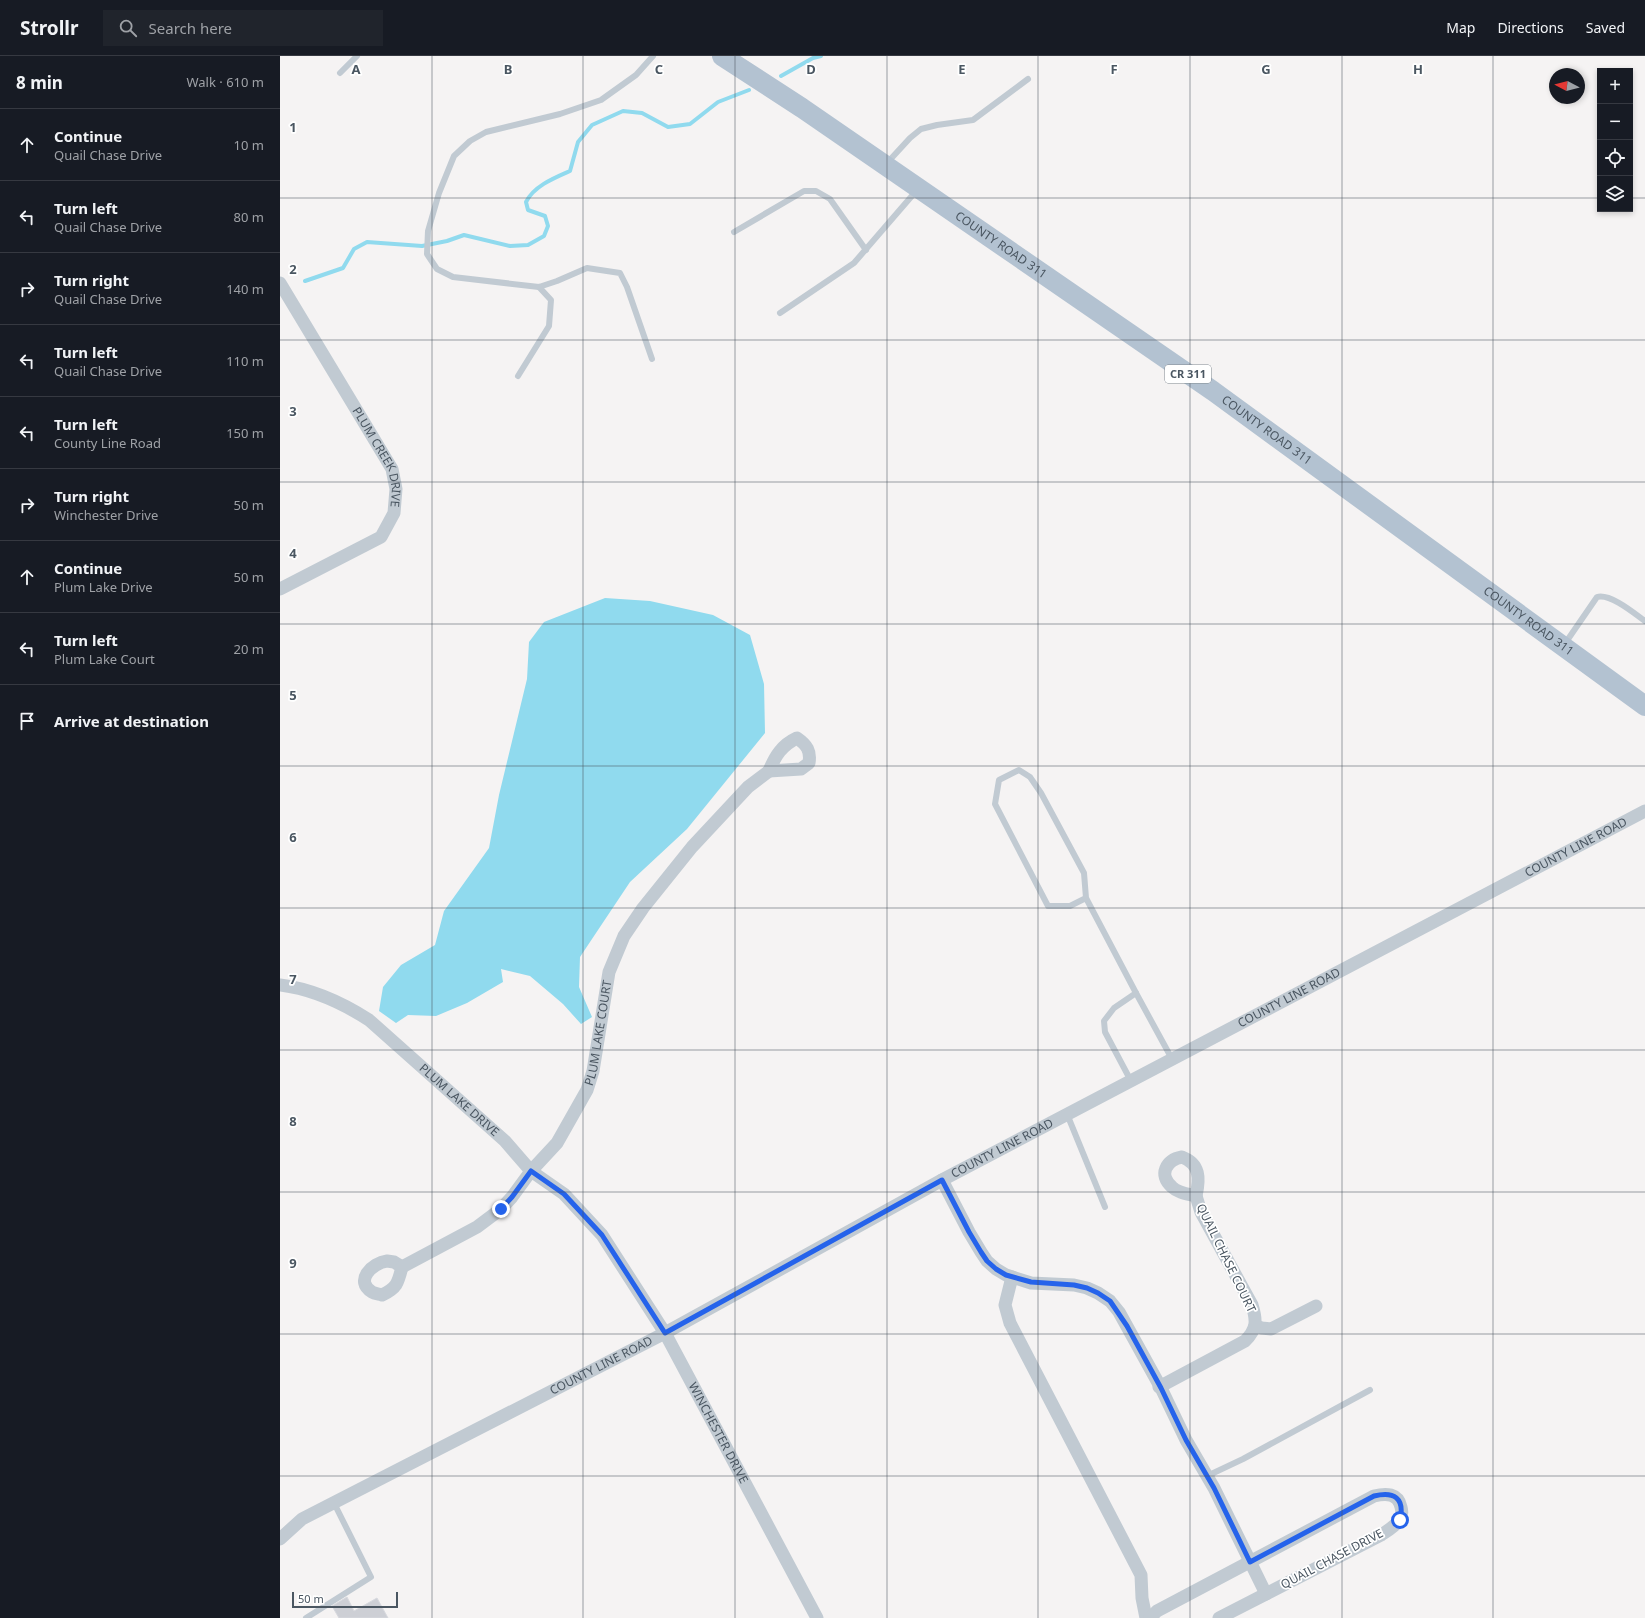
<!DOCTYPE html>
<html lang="en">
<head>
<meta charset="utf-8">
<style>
	:root { --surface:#171b24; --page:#20242c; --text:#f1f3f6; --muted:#9ea1a6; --line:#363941 }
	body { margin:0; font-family:"Noto Sans",sans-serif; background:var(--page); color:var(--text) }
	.controls { position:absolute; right:12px; top:12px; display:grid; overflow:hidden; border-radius:0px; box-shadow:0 2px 6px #0003 }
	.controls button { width:36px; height:36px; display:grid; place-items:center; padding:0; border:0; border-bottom:1px solid var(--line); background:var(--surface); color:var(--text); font:20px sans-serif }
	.compass { position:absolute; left:1269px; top:12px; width:36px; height:36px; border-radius:50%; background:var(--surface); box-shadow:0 2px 6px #0003; rotate:277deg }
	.scale { position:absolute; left:12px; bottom:10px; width:106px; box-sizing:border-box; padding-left:4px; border:2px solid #4a5661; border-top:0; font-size:11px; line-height:14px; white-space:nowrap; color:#4a5661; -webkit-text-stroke:3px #fff; paint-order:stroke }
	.stop { position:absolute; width:12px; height:12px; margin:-9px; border:3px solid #2563eb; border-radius:50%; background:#fff }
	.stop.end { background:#2563eb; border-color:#fff; box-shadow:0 1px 4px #0008 }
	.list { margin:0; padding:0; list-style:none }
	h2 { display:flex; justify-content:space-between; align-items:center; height:52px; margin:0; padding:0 16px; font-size:17px }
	h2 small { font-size:13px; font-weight:400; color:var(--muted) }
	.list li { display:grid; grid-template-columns:26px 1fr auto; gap:12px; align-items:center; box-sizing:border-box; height:72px; padding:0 16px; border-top:1px solid var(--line) }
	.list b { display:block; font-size:15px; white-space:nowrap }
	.list p { margin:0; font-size:13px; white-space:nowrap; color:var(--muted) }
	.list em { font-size:13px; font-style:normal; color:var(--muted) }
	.icon { flex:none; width:22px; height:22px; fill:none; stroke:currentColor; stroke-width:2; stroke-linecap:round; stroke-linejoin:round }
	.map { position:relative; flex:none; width:1365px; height:1562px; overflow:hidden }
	header { display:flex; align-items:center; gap:24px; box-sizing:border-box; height:56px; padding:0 20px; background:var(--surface); border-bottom:1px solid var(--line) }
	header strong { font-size:19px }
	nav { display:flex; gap:22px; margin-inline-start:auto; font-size:14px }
	.search { width:280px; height:36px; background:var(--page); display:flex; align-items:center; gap:10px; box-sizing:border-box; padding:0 14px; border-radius:0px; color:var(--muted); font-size:15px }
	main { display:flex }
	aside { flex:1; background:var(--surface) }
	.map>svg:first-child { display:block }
</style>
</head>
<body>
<header>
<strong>Strollr</strong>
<div class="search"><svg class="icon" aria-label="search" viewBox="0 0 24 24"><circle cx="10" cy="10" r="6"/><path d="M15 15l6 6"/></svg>Search here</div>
<nav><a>Map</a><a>Directions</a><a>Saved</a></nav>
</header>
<main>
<aside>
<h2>8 min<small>Walk · 610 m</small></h2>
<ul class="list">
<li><svg class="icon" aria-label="ahead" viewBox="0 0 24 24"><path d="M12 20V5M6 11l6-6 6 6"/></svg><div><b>Continue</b><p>Quail Chase Drive</p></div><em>10 m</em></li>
<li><svg class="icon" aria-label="left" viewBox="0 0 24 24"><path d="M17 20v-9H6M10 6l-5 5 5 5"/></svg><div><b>Turn left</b><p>Quail Chase Drive</p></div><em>80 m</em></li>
<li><svg class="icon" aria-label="right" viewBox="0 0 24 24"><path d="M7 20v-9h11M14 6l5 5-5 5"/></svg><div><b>Turn right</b><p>Quail Chase Drive</p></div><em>140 m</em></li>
<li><svg class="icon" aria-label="left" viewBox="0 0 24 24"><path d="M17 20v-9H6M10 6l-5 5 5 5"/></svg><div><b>Turn left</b><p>Quail Chase Drive</p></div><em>110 m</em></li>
<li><svg class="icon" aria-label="left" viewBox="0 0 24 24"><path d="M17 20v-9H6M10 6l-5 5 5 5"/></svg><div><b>Turn left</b><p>County Line Road</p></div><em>150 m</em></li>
<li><svg class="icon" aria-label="right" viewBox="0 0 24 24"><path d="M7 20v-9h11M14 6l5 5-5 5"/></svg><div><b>Turn right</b><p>Winchester Drive</p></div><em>50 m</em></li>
<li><svg class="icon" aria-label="ahead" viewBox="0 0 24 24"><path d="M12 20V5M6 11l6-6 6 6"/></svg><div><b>Continue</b><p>Plum Lake Drive</p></div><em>50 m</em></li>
<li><svg class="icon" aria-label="left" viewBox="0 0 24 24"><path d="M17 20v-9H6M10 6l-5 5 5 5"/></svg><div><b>Turn left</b><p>Plum Lake Court</p></div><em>20 m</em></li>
<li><svg class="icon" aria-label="arrive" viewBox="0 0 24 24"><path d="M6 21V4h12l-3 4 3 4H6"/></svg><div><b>Arrive at destination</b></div></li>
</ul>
</aside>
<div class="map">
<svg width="1365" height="1562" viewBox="0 0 1365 1562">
	<rect width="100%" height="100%" fill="#f5f3f3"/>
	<!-- water -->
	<polygon fill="#90daee" points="325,542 370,545 433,559 470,579 484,628 485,677 407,773 350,826 300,901 299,931 312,961 301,968 283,948 250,920 221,913 223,926 187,947 156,960 128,959 116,967 99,955 103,931 121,909 155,889 164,855 209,792 219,739 247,623 249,586 264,566"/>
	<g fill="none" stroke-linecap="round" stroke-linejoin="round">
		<!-- stream -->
		<g stroke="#90daee" stroke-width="4">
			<polyline points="501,20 533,2 541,0"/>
			<path d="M25 225 63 212 74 193 87 186 142 190 167 185 184 179 230 190 248 189 264 180 268 170 265 160 248 154 246 146C254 130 274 122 290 115L298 86 312 69 343 55 362 57 388 71 410 68 438 46 469 34"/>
		</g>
	</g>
	<!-- building -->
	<polygon fill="#cdcfd5" stroke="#d7d9de" points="67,1541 74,1555 97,1542 108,1562 59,1562 52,1550"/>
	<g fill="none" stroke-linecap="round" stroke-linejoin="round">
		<!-- service -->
		<g stroke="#c1cad2" stroke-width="6">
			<polyline points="60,17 77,0"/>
			<polyline points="607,107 630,82 641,73 657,69 693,64 748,23"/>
			<polyline points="454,176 524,135 536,135 550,143 586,194"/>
			<polyline points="500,257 574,207 637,134"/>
			<polyline points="372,303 347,231 340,217 307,212 277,225 259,231 173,221 157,213 147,198 148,175 159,137 174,100 190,85 206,76 280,58 321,44 356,19 373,0"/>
			<polyline points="238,320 269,270 271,244 259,231"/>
			<path d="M1284 589 1317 541C1330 537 1354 557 1365 565"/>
			<polyline points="806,842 804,817 761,737 750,721 739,714 719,724 715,748 768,850 790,850 806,842 856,937"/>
			<polyline points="851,1025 825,976 824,965 834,952 856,937 892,1003"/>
			<polyline points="787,1058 825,1151"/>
			<polyline points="927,1420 963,1403 1090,1334"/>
			<polyline points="26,1562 91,1521 54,1447"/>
		</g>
		<!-- minor -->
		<g stroke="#c1cad2" stroke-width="13">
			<path id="s1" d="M0 227 112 413 116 433 114 457 101 481 0 533"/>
			<path d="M517 682C527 689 531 695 529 707L521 713 489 715C495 700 502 689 517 682Z"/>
			<path id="s2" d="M0 929C33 933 61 946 89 964L225 1085 251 1115 284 1138 322 1179 385 1277 537 1562"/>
			<path d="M902 1101C920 1108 920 1122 916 1140 908 1138 898 1137 892 1131 878 1119 886 1104 902 1101Z"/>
			<polyline points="662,1124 689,1176 701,1196 707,1205 716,1213 726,1219 751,1227 794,1229 807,1232 818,1237 830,1245 839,1256 881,1332 906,1384 934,1432 986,1538"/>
			<path d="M107 1205 114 1206 122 1211C118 1227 117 1232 102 1239 99 1238 95 1238 92 1236 74 1225 92 1207 107 1205Z"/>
			<path id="s3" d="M122 1211 197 1171 221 1153 232 1141 251 1115 277 1087 307 1034 313 1015 329 916 344 880 363 852 412 791 468 731 489 715"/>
			<polyline points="732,1221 725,1249 730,1267 861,1519 862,1542 866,1562"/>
			<polyline points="975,1270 982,1272 991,1273 1036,1250"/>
			<path d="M879 1331 965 1285C977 1273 977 1265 972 1249L921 1156 916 1140"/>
			<path id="s4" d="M0 1483 22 1463 385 1277 662 1124 1365 755"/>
			<path d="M870 1562 877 1555 1094 1440C1106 1437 1118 1437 1121 1451 1122 1455 1122 1460 1120 1463 1116 1470 1107 1475 1101 1479L939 1562"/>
		</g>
		<!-- primary -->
		<path stroke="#b3c2d1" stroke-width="20" id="s5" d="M442 0 522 52 933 335 1365 650"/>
	</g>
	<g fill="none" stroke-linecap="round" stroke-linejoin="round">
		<!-- route -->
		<path stroke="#2563eb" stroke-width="5" d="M221 1153 232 1141 251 1115 284 1138 322 1179 385 1277 662 1124 689 1176 701 1196 707 1205 716 1213 726 1219 751 1226 794 1229 807 1232 818 1237 830 1245 847 1270 881 1332 906 1384 934 1432 970 1506 1094 1440C1114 1435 1125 1442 1120 1464"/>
	</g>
	<!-- grid -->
	<path fill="none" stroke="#4a5661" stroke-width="1" stroke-opacity="0.55" d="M152 0V1562M303 0V1562M455 0V1562M607 0V1562M758 0V1562M910 0V1562M1062 0V1562M1213 0V1562M0 142H1320M1350 142H1365M0 284H1365M0 426H1365M0 568H1365M0 710H1365M0 852H1365M0 994H1365M0 1136H1365M0 1278H1365M0 1420H1365"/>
	<g text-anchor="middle" stroke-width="3.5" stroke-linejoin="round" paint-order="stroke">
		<!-- shield labels -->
		<rect fill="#fff" stroke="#808990" stroke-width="1" x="885" y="309" width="46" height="18" rx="3"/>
		<g font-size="11" font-weight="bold" fill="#4a5661">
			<text x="908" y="322">CR 311</text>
		</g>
		<!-- street labels -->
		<g font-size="12" fill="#4a5661" stroke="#fff">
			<text dy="4" stroke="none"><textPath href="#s5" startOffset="337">COUNTY ROAD 311</textPath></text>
			<text dy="4" stroke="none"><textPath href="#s5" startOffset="661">COUNTY ROAD 311</textPath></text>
			<text dy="4" stroke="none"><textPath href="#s1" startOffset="201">PLUM CREEK DRIVE</textPath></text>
			<text dy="4" stroke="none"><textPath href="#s5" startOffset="985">COUNTY ROAD 311</textPath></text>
			<text dy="4" stroke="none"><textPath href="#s4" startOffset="1470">COUNTY LINE ROAD</textPath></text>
			<text dy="4" stroke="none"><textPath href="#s4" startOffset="1146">COUNTY LINE ROAD</textPath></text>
			<text dy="4" stroke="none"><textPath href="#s3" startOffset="321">PLUM LAKE COURT</textPath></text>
			<text dy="4" stroke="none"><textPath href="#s2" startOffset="217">PLUM LAKE DRIVE</textPath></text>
			<text dy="4" stroke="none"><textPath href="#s4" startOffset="822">COUNTY LINE ROAD</textPath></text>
			<text transform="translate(946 1202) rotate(64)" y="4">QUAIL CHASE COURT</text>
			<text dy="4" stroke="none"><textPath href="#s4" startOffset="366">COUNTY LINE ROAD</textPath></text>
			<text dy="4" stroke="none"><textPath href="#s2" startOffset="644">WINCHESTER DRIVE</textPath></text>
			<text transform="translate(1052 1503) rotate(-28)" y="4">QUAIL CHASE DRIVE</text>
		</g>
	</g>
	<g font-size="13" text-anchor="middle" font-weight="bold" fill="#4a5661" stroke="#fff" stroke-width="3.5" stroke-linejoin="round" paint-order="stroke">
		<text x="76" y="18">A</text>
		<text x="228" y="18">B</text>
		<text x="379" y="18">C</text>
		<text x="531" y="18">D</text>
		<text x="682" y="18">E</text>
		<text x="834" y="18">F</text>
		<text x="986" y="18">G</text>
		<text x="1138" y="18">H</text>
		<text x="13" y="76">1</text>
		<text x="13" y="218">2</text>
		<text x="13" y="360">3</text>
		<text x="13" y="502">4</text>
		<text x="13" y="644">5</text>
		<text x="13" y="786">6</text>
		<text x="13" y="928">7</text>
		<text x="13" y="1070">8</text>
		<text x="13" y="1212">9</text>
	</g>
</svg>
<div class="controls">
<button>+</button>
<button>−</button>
<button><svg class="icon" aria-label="locate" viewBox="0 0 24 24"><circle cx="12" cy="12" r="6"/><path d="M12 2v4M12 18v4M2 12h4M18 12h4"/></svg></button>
<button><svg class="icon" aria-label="layers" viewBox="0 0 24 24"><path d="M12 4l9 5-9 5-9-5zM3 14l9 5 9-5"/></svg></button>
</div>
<svg class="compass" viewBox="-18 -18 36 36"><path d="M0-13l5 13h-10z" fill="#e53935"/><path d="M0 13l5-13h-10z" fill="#9ea1a6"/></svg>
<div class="scale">50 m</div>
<div class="stop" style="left:1120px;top:1464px"></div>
<div class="stop end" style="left:221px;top:1153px"></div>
</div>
</main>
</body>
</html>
